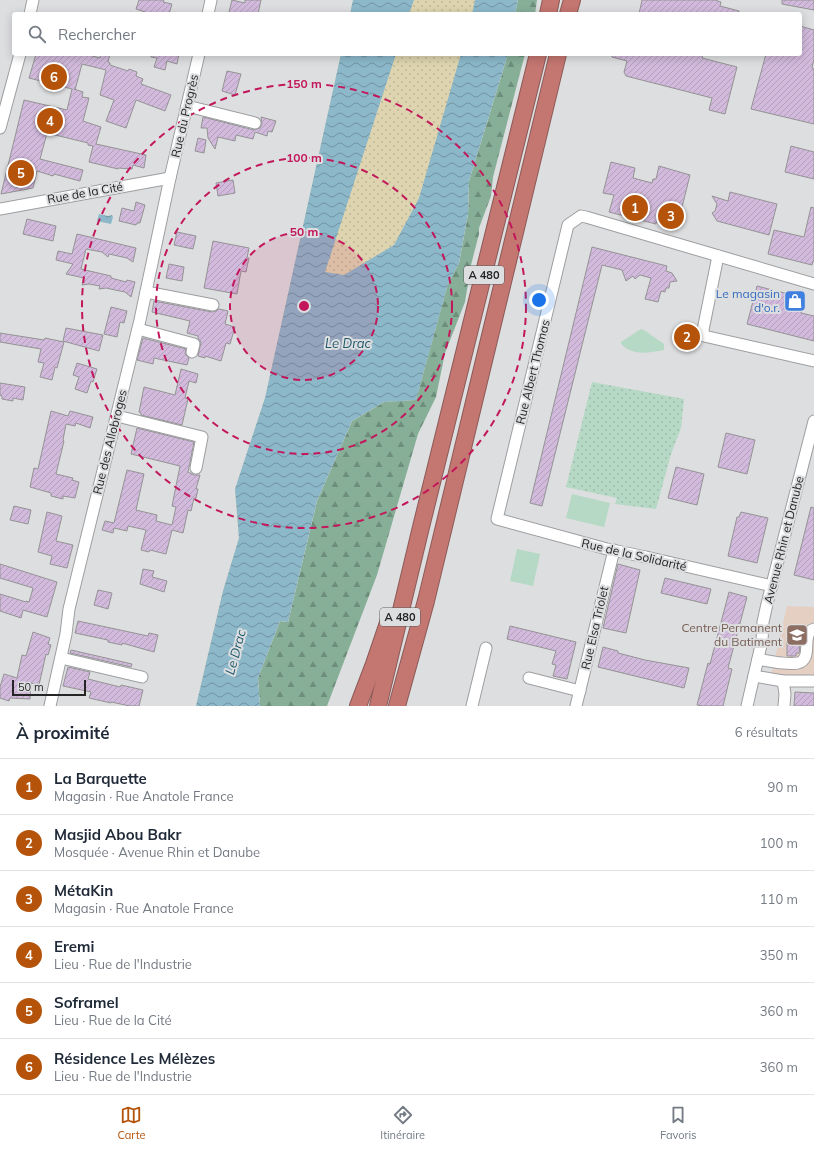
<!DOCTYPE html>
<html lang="fr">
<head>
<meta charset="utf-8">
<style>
	:root { --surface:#fff; --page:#f6f6f7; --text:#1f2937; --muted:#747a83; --line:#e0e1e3; --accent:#b45309 }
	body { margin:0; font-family:Mulish,sans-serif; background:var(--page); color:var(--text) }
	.scale { position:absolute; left:12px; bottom:10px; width:74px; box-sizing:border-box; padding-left:4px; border:2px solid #252526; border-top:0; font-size:11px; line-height:14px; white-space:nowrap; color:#252526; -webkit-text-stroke:3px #dddee0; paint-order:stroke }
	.you { position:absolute; left:539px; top:300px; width:14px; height:14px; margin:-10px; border:3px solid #fff; border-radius:50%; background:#1a73e8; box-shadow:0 0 0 6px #1a73e833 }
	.badge { display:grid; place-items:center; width:26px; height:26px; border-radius:50%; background:var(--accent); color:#fff; font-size:13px; font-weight:700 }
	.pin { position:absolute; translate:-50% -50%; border:2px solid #fff; box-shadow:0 1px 4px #0006 }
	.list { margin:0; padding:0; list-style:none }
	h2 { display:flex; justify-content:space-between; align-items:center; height:52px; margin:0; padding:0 16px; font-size:17px }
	h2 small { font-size:13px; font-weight:400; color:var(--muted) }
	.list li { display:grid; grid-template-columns:26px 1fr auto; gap:12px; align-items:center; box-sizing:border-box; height:56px; padding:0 16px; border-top:1px solid var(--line) }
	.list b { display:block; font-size:15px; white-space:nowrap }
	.list p { margin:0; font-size:13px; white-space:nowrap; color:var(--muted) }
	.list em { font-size:13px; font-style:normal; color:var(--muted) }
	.icon { flex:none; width:22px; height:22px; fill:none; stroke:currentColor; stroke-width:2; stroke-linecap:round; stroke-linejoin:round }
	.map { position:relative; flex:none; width:814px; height:706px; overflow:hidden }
	.search { position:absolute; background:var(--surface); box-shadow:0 2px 10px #0003; left:12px; right:12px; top:12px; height:44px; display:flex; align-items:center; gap:10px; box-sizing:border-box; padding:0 14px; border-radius:4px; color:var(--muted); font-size:15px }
	.sheet { height:388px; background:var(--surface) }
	nav { display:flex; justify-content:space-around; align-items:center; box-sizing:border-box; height:56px; border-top:1px solid var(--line); background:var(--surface); font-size:11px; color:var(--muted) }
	nav a { display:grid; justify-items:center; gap:2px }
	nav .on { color:var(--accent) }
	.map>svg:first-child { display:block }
</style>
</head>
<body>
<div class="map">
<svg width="814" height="706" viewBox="0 0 814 706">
	<defs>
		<pattern id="grass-dots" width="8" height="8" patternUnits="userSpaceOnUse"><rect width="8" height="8" fill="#b6d9c5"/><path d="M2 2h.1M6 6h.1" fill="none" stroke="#9cbaa9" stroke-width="1.8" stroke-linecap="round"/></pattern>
		<pattern id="forest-firs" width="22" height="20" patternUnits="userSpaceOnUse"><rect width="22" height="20" fill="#87af98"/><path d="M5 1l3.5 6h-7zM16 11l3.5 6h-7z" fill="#6e8e7c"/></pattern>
		<pattern id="sand-dots" width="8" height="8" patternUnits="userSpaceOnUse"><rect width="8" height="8" fill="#ded5b0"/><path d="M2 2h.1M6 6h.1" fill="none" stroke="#beb797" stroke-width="1.8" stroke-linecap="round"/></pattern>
		<pattern id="water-waves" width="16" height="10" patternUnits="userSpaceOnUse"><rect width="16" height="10" fill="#8cb8ca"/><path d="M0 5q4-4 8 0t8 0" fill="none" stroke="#7295a4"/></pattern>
		<pattern id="building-hatch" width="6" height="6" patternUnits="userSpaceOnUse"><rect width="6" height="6" fill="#d2badc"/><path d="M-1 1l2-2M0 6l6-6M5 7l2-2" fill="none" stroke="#b4a0bd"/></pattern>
	</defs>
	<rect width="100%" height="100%" fill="#dddee0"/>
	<!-- education -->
	<polygon fill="#e5cfc3" points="787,606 814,607 814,677 771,676"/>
	<!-- grass -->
	<polygon fill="url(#grass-dots)" points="592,382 684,399 681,428 671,454 656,509 615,504 617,498 566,487"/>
	<!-- forest -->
	<g fill="url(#forest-firs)">
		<polygon points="518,0 537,0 535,14 515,14"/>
		<polygon points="508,54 525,54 493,177 491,196 479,228 479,234 471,265 465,302 445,353 436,397 418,434 377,575 327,706 260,706 258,678 280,621 288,622 317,501 352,421 384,402 459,263 468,214 469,181"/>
	</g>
	<!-- sand -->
	<g fill="url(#sand-dots)">
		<polygon points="353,0 518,0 515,14 350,14"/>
		<polygon points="341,54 508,54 469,181 468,214 459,263 448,284 416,400 384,402 352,421 317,501 288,622 280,621 258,678 260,706 196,706 223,591 239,538 235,489 265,398"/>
	</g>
	<!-- green -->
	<g fill="#b6d9c5">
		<path d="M641 329 644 330 664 344V350C648 353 633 356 621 344V342Z"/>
		<polygon points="572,494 610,503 604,527 566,518"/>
		<polygon points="517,549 540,554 533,586 510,581"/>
	</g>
	<!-- water -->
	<g fill="url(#water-waves)">
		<polygon points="353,0 414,0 409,14 350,14"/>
		<polygon points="475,0 518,0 515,14 472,14"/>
		<polygon points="341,54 396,54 325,272 344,275 394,245 419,198 461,54 508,54 469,181 468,214 459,263 448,284 416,400 384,402 352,421 317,501 288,622 280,621 258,678 260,706 196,706 223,591 239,538 235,489 265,398"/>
		<polygon points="99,214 108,216 112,215 113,217 111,224 97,221"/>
	</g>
	<!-- building -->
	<g fill="url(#building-hatch)" stroke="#949395">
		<polygon points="139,0 164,0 163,2 172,4 169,14 151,14 136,9"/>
		<polygon points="232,0 245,3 245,0 261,0 258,14 237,14 229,12"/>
		<polygon points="642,0 715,0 721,2 720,6 739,11 739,14 639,14"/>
		<polygon points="782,0 814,0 814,10 782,4"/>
		<polygon points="800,26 814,30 814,59 812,68 814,69 814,124 751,109 766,54 800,54"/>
		<polygon points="36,54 85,54 100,58 101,54 110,54 108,62 110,63 110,65 128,71 129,69 137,72 136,76 143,79 141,84 171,95 165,111 136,100 126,128 106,121 114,100 100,95 106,70 82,64 75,90 74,89 83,92 82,97 89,98 83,121 101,127 96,144 146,155 144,168 133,165 132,169 118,168 118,169 89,162 93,146 88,145 88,143 47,133 40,159 83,170 80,181 54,174 53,176 37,171 33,188 1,194 24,100 67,110 72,89 29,78"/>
		<polygon points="151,54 179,54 177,64 167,61 165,70 154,67 157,58 151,57"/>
		<polygon points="612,54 703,54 702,58 737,67 725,114 709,110 712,98 626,76 624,72 627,61 612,57"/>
		<polygon points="227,71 241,74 235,95 222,91"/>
		<polygon points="203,117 254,130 260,128 262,124 261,117 276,121 272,132 268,131 267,136 255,132 253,139 236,135 235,141 218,137 215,149 208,138 207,128 201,128"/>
		<polygon points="198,138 206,140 204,153 195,151"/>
		<polygon points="791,146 814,152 814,179 785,172"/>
		<polygon points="611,162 635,168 633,178 652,183 653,179 656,179 659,166 690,175 677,227 656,222 656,224 609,212 614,195 603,193"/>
		<polygon points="233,180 235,193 218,196 216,183"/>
		<polygon points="730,192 777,204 769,235 717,221 712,213 715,211 717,204 712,196 728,201"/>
		<polygon points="136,202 145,205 140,223 137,223 136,225 119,221 122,208 134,211"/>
		<polygon points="811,207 814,208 814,259 812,265 768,254 774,230 804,237"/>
		<polygon points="27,219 56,226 53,241 23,234"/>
		<polygon points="177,232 196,236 193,249 174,245"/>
		<polygon points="77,234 136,248 133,262 127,258 109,254 108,257 102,252 86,249 81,269 111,276 111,278 126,282 127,280 135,282 131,297 125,292 115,290 106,288 99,289 100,286 89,284 82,285 84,278 66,274 73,264 56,260 58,251 72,254"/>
		<polygon points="213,241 249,248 247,258 249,258 246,272 241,271 237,294 204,288"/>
		<polygon points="592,247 667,266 666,271 672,273 677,281 670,282 669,288 666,288 665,292 661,291 658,302 645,299 651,278 640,275 635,279 633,276 626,281 622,270 602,265 542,506 530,503"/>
		<polygon points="169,264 184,267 182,281 166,278"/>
		<polygon points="757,286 804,298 801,313 814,316 814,341 747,324"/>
		<polygon points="154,301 212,312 216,311 219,309 228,311 225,324 235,327 230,344 226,343 221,361 205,356 205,358 198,356 201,342 198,338 198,336 187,333 190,321 152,312"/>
		<polygon points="111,307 127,311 124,323 120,322 117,337 104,334"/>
		<polygon points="66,328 103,335 99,351 63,341"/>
		<polygon points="0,333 44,340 45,338 64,342 57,368 55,367 52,380 40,377 44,363 38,362 41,349 0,342"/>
		<polygon points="143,338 186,349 185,354 189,358 187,365 154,358 153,364 137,360"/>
		<polygon points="77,363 97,369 93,382 91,381 87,393 75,389 79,377 73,375"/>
		<polygon points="181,369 198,374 196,383 189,381 185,398 188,399 182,425 141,415 141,413 139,412 144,387 175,395"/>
		<polygon points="0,383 25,387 23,400 13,398 13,401 2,399 2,396 0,395"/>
		<polygon points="51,411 68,416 70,411 93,417 90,428 76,423 75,426 66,424 63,440 64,441 56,474 73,478 72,480 79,482 75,498 63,496 63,499 51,496 51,493 30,487 34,468 38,469"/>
		<polygon points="137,428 194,442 188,472 194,475 200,475 196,489 198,489 196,498 194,498 191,511 188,510 183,533 172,530 166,554 150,550 149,552 141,550 146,530 128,526 127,531 114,528 113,533 102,530 105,521 114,523 127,470 144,474 136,510 157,515 156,521 172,525 176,507 172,506 180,466 131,454"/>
		<polygon points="726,433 755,440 747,474 718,467"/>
		<polygon points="676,467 704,474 697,505 668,498"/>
		<polygon points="14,506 31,510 28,524 10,520"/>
		<polygon points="811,507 814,508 814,580 794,575"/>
		<polygon points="47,512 62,516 56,541 73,545 67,568 50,564 52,556 38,552"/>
		<polygon points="741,512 768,518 757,563 728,556 737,517 739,517"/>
		<polygon points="0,564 57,582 47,617 23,610 21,618 0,611 0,594 26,602 26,601 29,602 33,588 0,578"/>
		<polygon points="618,564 640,570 626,633 603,628"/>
		<polygon points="143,569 154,571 152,577 167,581 164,592 140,584"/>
		<polygon points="665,578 711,589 707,604 661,593"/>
		<polygon points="98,590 112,593 108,609 94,605"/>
		<polygon points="729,592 747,597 728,668 732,669 723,706 702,706 697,705 708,663 710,664"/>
		<polygon points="78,621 148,636 149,633 158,635 154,652 122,643 122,645 108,642 108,640 75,633"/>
		<polygon points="510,626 576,642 567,679 553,676 556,665 552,664 556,651 507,639"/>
		<polygon points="33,632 50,638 48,644 51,645 48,655 46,654 39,685 31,683 30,699 10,698 9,701 0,698 0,687 4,674 17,678 22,655 26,656"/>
		<polygon points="787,636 801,636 799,653 796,653 796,656 787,656"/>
		<polygon points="603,647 618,651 618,653 645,660 689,668 684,688 598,667"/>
		<polygon points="71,650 132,664 131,667 70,653"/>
		<polygon points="68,667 90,672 88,679 120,687 121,685 143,690 139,706 130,706 111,702 111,703 89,698 91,692 63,686"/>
		<polygon points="795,692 814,693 814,706 794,706"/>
	</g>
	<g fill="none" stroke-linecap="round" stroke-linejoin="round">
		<!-- minor casing -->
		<g stroke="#9d9ea0" stroke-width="13">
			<g id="minor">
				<polyline points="30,14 33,0"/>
				<polyline points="208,14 211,0"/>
				<polyline points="187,106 255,123"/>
				<polyline points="0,128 20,54"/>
				<polyline points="0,209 170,178"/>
				<polyline points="718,256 703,330 704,336 814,361"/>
				<polyline points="146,292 213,305"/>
				<polyline points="138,329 194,344 192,352"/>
				<polyline points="117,416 202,437 196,468"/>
				<polyline points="772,586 646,557 607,549 497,519 568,225 581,216 586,217 814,284"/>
				<polyline points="61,658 142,677"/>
				<path d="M758 659C768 661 788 665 798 663 814 659 800 634 814 629"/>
				<polyline points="754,676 783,681 814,681"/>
				<polyline points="529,678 580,691"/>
				<polyline points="783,681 785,694 784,706"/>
				<polyline points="50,706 66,634 69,609 140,320 170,178 199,54"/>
				<polyline points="472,706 486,648"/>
				<polyline points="576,706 614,550"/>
				<polyline points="747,706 762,641 763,622 767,604 814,421"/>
			</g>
		</g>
		<!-- highway casing -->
		<g stroke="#8c5a57" stroke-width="18">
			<g id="highway">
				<polyline points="548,14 551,0"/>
				<polyline points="568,14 572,0"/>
				<polyline points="358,706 374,664 389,620"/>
				<polyline points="378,706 421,527 538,54"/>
				<polyline points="397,706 426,601 558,54"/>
			</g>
		</g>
		<!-- minor -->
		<use href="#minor" stroke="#fff" stroke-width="11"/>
		<!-- highway -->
		<use href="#highway" stroke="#c47671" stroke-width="16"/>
	</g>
	<!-- distance rings -->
	<circle cx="304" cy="306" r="74" fill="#c2185b" fill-opacity=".12"/>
	<g fill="none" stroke="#c2185b" stroke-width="2" stroke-dasharray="7 5">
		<circle cx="304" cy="306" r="74"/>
		<circle cx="304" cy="306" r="148"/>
		<circle cx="304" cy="306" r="222"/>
	</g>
	<!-- icons -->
	<defs>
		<g id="shop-square" transform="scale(1.15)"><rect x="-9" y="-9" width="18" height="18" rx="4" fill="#3f7fe0" stroke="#dddee0"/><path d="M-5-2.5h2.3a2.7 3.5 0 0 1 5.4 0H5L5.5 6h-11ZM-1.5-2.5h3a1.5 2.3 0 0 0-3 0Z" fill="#fff"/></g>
		<g id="school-square" transform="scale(1.15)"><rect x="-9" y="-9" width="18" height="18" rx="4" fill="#8d6e63" stroke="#dddee0"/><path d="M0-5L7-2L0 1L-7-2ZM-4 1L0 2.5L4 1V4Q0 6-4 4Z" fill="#fff"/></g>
	</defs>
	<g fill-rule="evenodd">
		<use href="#shop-square" x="795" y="301"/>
		<use href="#school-square" x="797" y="635"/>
	</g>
	<g text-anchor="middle" stroke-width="4" stroke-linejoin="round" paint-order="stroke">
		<!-- shield labels -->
		<g fill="#dddee0" stroke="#5c5c5e" stroke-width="1">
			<rect x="464" y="266" width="40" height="18" rx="3"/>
			<rect x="380" y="608" width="40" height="18" rx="3"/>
		</g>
		<g font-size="11" font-weight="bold" fill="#252526">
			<text x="484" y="279">A 480</text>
			<text x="400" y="621">A 480</text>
		</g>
		<!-- street labels -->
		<g font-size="12" fill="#252526" stroke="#dddee0">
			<text transform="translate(185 116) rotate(-77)" y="4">Rue du Progrès</text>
			<text transform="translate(85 193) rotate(-10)" y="4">Rue de la Cité</text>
			<text transform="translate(533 372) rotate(-76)" y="4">Rue Albert Thomas</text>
			<text transform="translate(110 442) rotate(-76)" y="4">Rue des Allobroges</text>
			<text transform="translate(784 540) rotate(-76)" y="4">Avenue Rhin et Danube</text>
			<text transform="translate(634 555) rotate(13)" y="4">Rue de la Solidarité</text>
			<text transform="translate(595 628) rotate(-77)" y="4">Rue Elsa Triolet</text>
		</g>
		<!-- shop labels -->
		<g font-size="12" fill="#366cbe" stroke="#dddee0" text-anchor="end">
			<text x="780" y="298">Le magasin<tspan x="780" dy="14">d'o.r.</tspan></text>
		</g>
		<!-- education labels -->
		<g font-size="12" fill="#785e54" stroke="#dddee0" text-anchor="end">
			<text x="782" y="632">Centre Permanent<tspan x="782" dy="14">du Batiment</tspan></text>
		</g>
		<!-- water labels -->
		<g font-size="13" font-style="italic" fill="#1d576b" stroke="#dddee0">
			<text x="348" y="348">Le Drac</text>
			<text transform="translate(235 652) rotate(-75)" y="5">Le Drac</text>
		</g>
	</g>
	<circle cx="304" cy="306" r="6" fill="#c2185b" stroke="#dddee0" stroke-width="2"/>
	<g font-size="12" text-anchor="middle" font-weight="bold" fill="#c2185b" stroke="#dddee0" stroke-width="4" stroke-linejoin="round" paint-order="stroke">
		<text x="304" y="88">150 m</text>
		<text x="304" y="162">100 m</text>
		<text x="304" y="236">50 m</text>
	</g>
</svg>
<div class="scale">50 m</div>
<div class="you"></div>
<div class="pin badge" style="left:635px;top:208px">1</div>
<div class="pin badge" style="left:687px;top:337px">2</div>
<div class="pin badge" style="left:671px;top:216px">3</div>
<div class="pin badge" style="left:50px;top:121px">4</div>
<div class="pin badge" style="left:21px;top:173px">5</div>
<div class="pin badge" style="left:54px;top:77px">6</div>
<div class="search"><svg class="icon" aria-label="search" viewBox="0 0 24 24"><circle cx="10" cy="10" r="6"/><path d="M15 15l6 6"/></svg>Rechercher</div>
</div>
<section class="sheet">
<h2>À proximité<small>6 résultats</small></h2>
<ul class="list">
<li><span class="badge">1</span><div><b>La Barquette</b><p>Magasin · Rue Anatole France</p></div><em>90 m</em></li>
<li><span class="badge">2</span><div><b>Masjid Abou Bakr</b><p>Mosquée · Avenue Rhin et Danube</p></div><em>100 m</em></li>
<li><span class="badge">3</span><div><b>MétaKin</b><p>Magasin · Rue Anatole France</p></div><em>110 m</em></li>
<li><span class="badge">4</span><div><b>Eremi</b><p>Lieu · Rue de l'Industrie</p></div><em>350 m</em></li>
<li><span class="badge">5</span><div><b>Soframel</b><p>Lieu · Rue de la Cité</p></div><em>360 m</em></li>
<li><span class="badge">6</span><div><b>Résidence Les Mélèzes</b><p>Lieu · Rue de l'Industrie</p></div><em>360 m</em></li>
</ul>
</section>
<nav>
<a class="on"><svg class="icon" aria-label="map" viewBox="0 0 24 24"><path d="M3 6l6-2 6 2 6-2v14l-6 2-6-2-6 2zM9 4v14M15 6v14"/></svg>Carte</a>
<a><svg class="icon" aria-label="directions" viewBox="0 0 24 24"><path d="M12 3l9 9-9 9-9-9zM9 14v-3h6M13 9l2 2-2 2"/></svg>Itinéraire</a>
<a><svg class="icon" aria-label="saved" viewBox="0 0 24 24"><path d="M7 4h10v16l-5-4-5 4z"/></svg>Favoris</a>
</nav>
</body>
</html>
